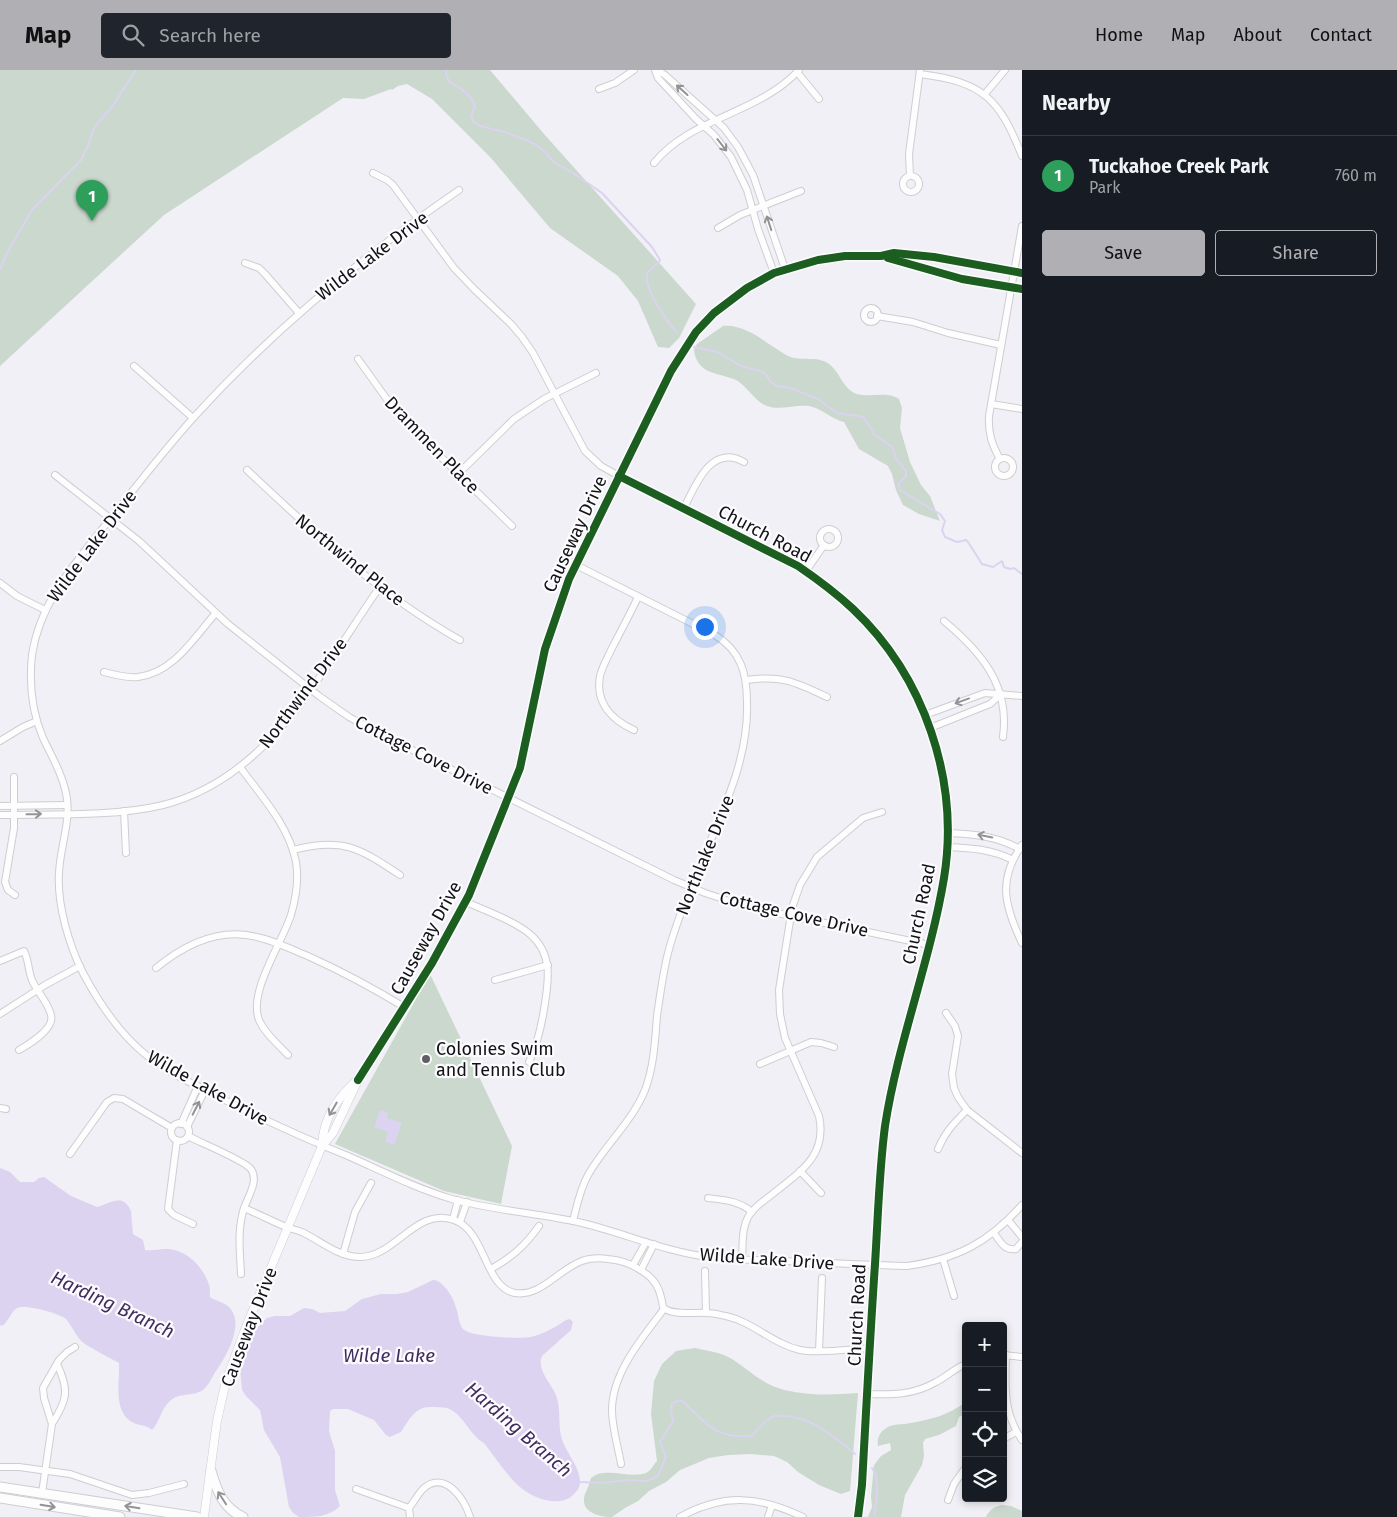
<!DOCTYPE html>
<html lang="en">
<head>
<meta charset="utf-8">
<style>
	:root { --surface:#171b24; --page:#20242c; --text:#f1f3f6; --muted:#9ea1a6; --line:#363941; --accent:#b0b0b4 }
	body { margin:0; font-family:"Fira Sans",sans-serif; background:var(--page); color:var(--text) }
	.controls { position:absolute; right:15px; bottom:15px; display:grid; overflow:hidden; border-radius:5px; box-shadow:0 2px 8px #0003 }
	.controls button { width:45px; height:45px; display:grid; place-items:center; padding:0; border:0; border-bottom:1px solid var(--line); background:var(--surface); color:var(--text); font:25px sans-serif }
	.you { position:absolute; left:704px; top:556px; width:18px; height:18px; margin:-12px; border:4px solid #fff; border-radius:50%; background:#1a73e8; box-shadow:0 0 0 8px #1a73e833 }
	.badge { display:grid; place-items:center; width:32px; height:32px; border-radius:50%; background:var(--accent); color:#fff; font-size:16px; font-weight:700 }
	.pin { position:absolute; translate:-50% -41px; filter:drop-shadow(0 1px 2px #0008) }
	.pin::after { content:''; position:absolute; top:26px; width:18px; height:15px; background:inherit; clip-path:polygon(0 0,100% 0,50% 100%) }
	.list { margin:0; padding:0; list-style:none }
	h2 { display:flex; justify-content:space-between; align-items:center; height:65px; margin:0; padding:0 20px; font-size:21px }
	h2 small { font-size:16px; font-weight:400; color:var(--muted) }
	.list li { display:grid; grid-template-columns:32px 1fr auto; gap:15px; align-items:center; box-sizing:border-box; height:80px; padding:0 20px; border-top:1px solid var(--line) }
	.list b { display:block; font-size:19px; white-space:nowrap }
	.list p { margin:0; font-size:16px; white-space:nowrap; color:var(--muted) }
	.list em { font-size:16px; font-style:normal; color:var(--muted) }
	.actions { display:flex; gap:10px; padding:15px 20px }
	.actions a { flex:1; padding:11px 0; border:1px solid var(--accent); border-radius:5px; text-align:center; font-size:18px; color:var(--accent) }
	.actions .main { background:var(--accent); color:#111 }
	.icon { flex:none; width:28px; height:28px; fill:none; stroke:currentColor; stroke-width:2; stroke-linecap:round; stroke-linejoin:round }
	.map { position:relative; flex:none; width:1022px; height:1447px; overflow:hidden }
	header { display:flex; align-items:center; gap:30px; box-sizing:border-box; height:70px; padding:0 25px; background:var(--accent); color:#111 }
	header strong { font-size:24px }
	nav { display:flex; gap:28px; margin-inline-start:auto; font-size:18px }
	.search { width:350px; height:45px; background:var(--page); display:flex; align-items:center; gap:12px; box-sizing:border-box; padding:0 18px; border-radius:5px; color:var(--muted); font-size:19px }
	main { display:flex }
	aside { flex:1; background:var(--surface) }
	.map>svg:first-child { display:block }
</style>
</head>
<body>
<header>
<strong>Map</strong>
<div class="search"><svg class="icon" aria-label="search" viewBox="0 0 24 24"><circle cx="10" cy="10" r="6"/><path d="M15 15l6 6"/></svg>Search here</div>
<nav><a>Home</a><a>Map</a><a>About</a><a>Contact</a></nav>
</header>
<main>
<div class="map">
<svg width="1022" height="1447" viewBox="0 0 1022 1447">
	<rect width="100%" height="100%" fill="#f1f0f6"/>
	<!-- green -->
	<g fill="#cad8cd">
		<polygon points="0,0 490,0 544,64 696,234 679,268 669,278 658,277 638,231 618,206 550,158 491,88 432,29 407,14 398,16 392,20 391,19 364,29 343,28 164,145 0,296"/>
		<path d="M723 256C747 254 768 275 788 286 801 292 817 285 829 294 839 301 841 314 851 321 865 331 885 319 899 329L902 338 900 358 910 392 921 415 930 426 940 451 919 444 903 435 896 420 892 404 888 396 859 379 844 352C831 349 822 338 809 336 796 334 780 341 767 336 756 332 748 318 738 311 727 305 711 305 702 297 697 292 695 287 694 280L697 274Z"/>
		<polygon points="430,904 512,1076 501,1134 444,1121 335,1074"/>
		<path d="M695 1278C707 1281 721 1282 732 1289 748 1299 762 1314 781 1319 805 1326 833 1325 858 1323L850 1421 841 1424 819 1415 798 1402 787 1392 774 1386 750 1384 728 1385 709 1388 680 1400 666 1412 649 1421 638 1431 625 1438 612 1447C601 1447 582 1443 584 1428 585 1422 589 1417 591 1408 605 1396 629 1409 646 1403 651 1401 653 1395 657 1391L651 1344 654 1311 662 1294 676 1281Z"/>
		<path d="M966 1332V1343L959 1347 956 1356 939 1365 925 1369 923 1373 924 1386 922 1395 905 1425 901 1447H868L872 1437 871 1426 874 1395 881 1386 891 1380 890 1373 878 1376C877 1369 879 1363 885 1359 892 1353 903 1355 911 1353 933 1349 948 1345 966 1332Z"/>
		<path d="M1002 1435 1011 1436 1022 1441V1447H986C990 1439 994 1437 1002 1435Z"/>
	</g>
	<!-- water -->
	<g fill="#dbd3f0">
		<polygon points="380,1040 388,1043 387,1048 402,1053 394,1075 385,1072 388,1062 374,1057"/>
		<path d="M0 1098 10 1102 20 1112H34L39 1108 44 1107 71 1126 97 1137C109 1134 123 1122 131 1141L133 1164 143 1170 145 1180C153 1181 158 1179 165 1179 185 1178 204 1197 209 1215 211 1219 209 1222 210 1227 217 1232 227 1232 232 1241 243 1258 225 1288 216 1301 212 1307 209 1315 203 1320 193 1327 179 1322 170 1331 160 1340 160 1352 152 1360 146 1354 137 1356 130 1351 113 1338 120 1311 119 1293 108 1287 96 1281 85 1274 76 1268 73 1257 66 1249 58 1243 26 1234 17 1238 10 1242 9 1252 2 1256L0 1255Z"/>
		<path d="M433 1210C443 1210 454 1228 456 1238 459 1245 458 1252 463 1259 470 1267 520 1269 531 1267 543 1264 556 1257 566 1250L570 1249 573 1252 571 1260 542 1286C536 1299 551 1313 556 1325 561 1338 558 1352 561 1366 565 1382 580 1396 580 1412 580 1416 578 1420 575 1423 569 1430 561 1432 551 1431 517 1426 504 1398 484 1373 469 1365 464 1344 447 1338 442 1337 437 1337 432 1337 415 1336 409 1350 401 1362L390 1367 386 1365 374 1350 348 1339H333L330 1341 329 1361 335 1381V1420L340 1436C329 1447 315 1447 299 1447L293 1443 289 1437 280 1387 264 1360 260 1340 246 1326 242 1320 240 1297 242 1282 247 1272 261 1253 267 1248 275 1246H290L304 1238 312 1239 320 1243 345 1241 362 1229 381 1224H397L408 1222Z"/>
	</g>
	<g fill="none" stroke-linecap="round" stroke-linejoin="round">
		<!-- stream -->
		<g stroke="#dbd3f0" stroke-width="2">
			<path d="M445 0 449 12C459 16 473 26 475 37L471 45 474 52 480 56 505 62 535 74 545 82 554 92 576 105 602 123 652 177 660 190 659 192 647 203C644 221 666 249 677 263"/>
			<polyline points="0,199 9,179 32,140 81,90 88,76 94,58 114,34 136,0"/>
			<polyline points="694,277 717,282 741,296 764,302 771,312 777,316 790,318 818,329 837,343 863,347 875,365 892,377 896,388 906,401 906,406 898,414 900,420 940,444 945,451 942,460 945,467 957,472 966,470 968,472 982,494 993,497 1002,491 1004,497 1010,499 1014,498 1022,504"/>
			<path d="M872 1398C881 1408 876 1434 874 1447"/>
			<path d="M578 1411 580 1412 603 1413 627 1410 647 1411 658 1406 666 1387 660 1372 673 1351 671 1342 672 1333 681 1330C707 1353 714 1369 752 1366 757 1359 764 1351 772 1347 775 1345 780 1346 784 1346 812 1347 835 1367 855 1384"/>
		</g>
		<!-- minor casing -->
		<g stroke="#cecdd1" stroke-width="8">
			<g id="minor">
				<polyline points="655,0 658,8 696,49 714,65 731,87 747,120 758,159 774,203"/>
				<polyline points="657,0 665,5 724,58 738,77 753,105 785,199"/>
				<polyline points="797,2 819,29"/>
				<path d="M920 4C983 12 999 28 1022 86"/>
				<polyline points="599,19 615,13 634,0"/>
				<polyline points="984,25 1005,0"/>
				<path d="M654 93C691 47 759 44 799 0"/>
				<polyline points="373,103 387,110 393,115 454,198 474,219 511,254 522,267 533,283 585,381 601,396 619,406"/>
				<circle cx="911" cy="114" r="8"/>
				<polyline points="910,106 909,84 920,0"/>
				<path d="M459 120C363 186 273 260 195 346 165 379 138 414 111 448 78 490 40 530 32 585 29 613 32 642 43 668 52 687 64 707 67 729 70 755 60 778 59 803 57 835 69 875 83 903 99 933 120 964 146 985 165 1001 189 1012 211 1023 256 1046 301 1067 348 1086 382 1101 417 1119 452 1129 495 1141 539 1143 582 1153 624 1163 666 1182 709 1187 734 1190 760 1190 784 1191 825 1193 866 1195 907 1196 957 1189 988 1173 1022 1135"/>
				<polyline points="718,158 740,145 801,121"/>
				<polyline points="245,193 259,198 265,204 299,243"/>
				<circle cx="871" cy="245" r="7"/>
				<polyline points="877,246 913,252 948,263 1001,275"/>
				<polyline points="358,289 391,335 409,356 512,456"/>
				<polyline points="134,296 193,348"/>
				<polyline points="991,334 1022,339"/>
				<circle cx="1004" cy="397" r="9"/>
				<path d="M1000 389C992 375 988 363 989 346L1022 156"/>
				<path d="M247 400C314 463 378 524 460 570"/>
				<polyline points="458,404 514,349 544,329 596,303"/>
				<polyline points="55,405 139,471 228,554 319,626 349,647 376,662 674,810 705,823 748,837 930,875"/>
				<path d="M684 438C695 416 711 373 744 392"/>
				<circle cx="829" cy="468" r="9"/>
				<polyline points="806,501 824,475"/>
				<polyline points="0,513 17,526 45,540"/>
				<path d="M944 551C981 582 1010 615 1003 667"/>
				<path d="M104 602C115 605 127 608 138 607 173 603 194 568 215 544"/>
				<path d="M746 610C782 605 795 612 827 627"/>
				<polyline points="925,645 985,623 1022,626"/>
				<polyline points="930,658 990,634 1000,625"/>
				<path d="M634 660C612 650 595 633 600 606 602 597 608 587 612 578 621 561 630 544 638 527"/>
				<polyline points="0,671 23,657 37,651"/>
				<path d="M240 697C262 727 289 756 296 792 299 810 296 828 291 845 282 873 248 922 259 950 265 964 278 974 288 985"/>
				<polyline points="14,707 14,758 5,812 8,820 15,825"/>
				<polyline points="0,736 67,735"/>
				<polyline points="124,741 126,783"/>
				<path d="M0 745C52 744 113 747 163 735 270 708 321 601 379 518"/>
				<path d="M947 763C974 764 996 766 1020 779"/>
				<path d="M1022 775C997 810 1005 837 1022 873"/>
				<path d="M947 777C971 778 991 779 1013 790"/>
				<path d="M293 780C343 767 359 778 400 805"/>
				<path d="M466 832C486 841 515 851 531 865 552 884 549 908 545 933 542 954 538 973 529 992"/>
				<path d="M0 891 24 881C29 890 28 901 32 910 37 922 48 932 51 945 55 959 29 974 19 980"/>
				<path d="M156 898C184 875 219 857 257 867 275 871 293 880 310 887 343 902 373 918 404 937"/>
				<polyline points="495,910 548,895"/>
				<polyline points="946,943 955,956 958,966 952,1004 954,1018 958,1027 967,1040 1022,1083"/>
				<polyline points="0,944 45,915 80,896"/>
				<polyline points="760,994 811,972 821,973 834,977"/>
				<polyline points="0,1038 6,1039"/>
				<circle cx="180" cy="1062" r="9"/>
				<polyline points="181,1054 198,1016"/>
				<polyline points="187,1057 205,1020"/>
				<path d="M188 1066C201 1073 241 1089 250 1098 260 1109 248 1127 244 1138 237 1160 240 1182 241 1204"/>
				<polyline points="177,1070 168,1139 174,1145 193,1154"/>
				<path d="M938 1079C945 1062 954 1053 967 1040"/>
				<polyline points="70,1084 107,1032 114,1028 123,1029 172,1058"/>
				<polyline points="800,1101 821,1123"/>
				<path d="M708 1128C725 1130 739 1131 752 1142"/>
				<path d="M244 1138C258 1144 272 1151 286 1157 292 1159 298 1160 304 1163 322 1172 337 1186 359 1187 395 1188 416 1136 454 1150 486 1161 484 1217 515 1223 541 1227 559 1199 582 1191 590 1188 600 1188 608 1189 618 1190 628 1192 637 1198 655 1208 660 1217 663 1237 670 1246 695 1242 707 1243 714 1243 720 1245 726 1246 753 1252 773 1274 800 1280 817 1284 851 1279 870 1278"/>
				<polyline points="453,1149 458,1130"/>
				<polyline points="1008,1150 1022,1167"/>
				<path d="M573 1151C577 1135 580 1119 588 1105 605 1075 632 1052 645 1020 654 996 655 971 657 946 660 925 663 903 668 883 676 853 687 826 699 798 721 744 749 691 747 632 747 604 741 581 715 565L576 495"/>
				<polyline points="460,1152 467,1132"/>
				<path d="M994 1163C1000 1171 1004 1181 1016 1179L1022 1172"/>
				<polyline points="343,1184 355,1142 371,1113"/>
				<polyline points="943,1189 954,1226"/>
				<path d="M742 1190C743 1175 741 1157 750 1144 755 1137 763 1131 770 1126 798 1103 828 1087 819 1046L785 968 780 944 779 920 792 838 800 815 817 787 863 748 882 742"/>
				<polyline points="633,1195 646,1172"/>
				<path d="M491 1199C512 1187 525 1176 539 1156"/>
				<polyline points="641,1200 654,1174"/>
				<polyline points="705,1201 706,1243"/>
				<polyline points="819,1281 822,1208"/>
				<polyline points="1003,1285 1022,1287"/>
				<path d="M1006 1285C1005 1318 1003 1342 1022 1370"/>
				<path d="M867 1324C891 1325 914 1325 936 1312 946 1307 955 1298 966 1294"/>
				<path d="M52 1354C67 1330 70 1321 57 1294"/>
				<polyline points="1003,1369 1016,1362"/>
				<path d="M621 1394C618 1376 612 1358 612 1340 612 1303 642 1268 664 1239"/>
				<polyline points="0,1397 19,1397 70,1404 132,1425 149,1423 184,1414"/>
				<path d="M356 1419 409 1438C414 1432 418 1424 423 1419 444 1399 465 1429 470 1447"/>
				<polyline points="42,1423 52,1354 44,1328 43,1318 59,1290 67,1282 75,1277"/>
				<polyline points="948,1430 954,1414 966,1397"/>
				<polyline points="409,1438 410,1447"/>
				<path d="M680 1447C724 1423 759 1426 803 1447"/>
				<polyline points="768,1447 772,1435"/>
			</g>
		</g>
		<!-- tertiary casing -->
		<g stroke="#cecdd1" stroke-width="9">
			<g id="tertiary">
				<polyline points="883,187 962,209 1022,219"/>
				<path d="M619 406 798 496C817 509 836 523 853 539 924 606 960 710 944 808 930 892 898 972 885 1056 879 1102 878 1148 875 1194 870 1267 866 1341 862 1415L858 1447"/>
				<path d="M322 1076C323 1048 337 1029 356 1011"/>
				<polyline points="204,1447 217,1351 226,1311 246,1257 322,1076 333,1063 358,1010 432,893 469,825 520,698 545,579 569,509 671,301 696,262 714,243 747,218 774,203 818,190 845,186 881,186 894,183 934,187 1022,203"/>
			</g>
		</g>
		<!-- secondary casing -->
		<g stroke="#cecdd1" stroke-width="11">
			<g id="secondary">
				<path d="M211 1401C217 1421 223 1438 243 1447"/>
				<polyline points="0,1417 197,1447"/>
				<polyline points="0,1428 120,1447"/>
			</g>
		</g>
		<!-- minor -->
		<use href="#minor" stroke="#fdfdfe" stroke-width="6"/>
		<!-- tertiary -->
		<use href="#tertiary" stroke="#fdfdfe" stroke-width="8"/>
		<!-- secondary -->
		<use href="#secondary" stroke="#fdfdfe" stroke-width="9"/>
		<!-- cycleway casing -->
		<g stroke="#fcfcfe" stroke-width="11">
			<g id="cycleway">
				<polyline points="888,188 962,209 1022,219"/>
				<path d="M619 406 798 496C817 509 836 523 853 539 924 606 960 710 944 808 930 892 898 972 885 1056 879 1102 878 1148 875 1194 870 1267 866 1341 862 1415L858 1447"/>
				<polyline points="358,1010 432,893 469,825 520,698 545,579 569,509 671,301 696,262 714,243 747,218 774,203 818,190 845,186 881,186 894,183 934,187 1022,203"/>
			</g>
		</g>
		<!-- cycleway -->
		<use href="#cycleway" stroke="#1b5e20" stroke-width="8"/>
	</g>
	<!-- one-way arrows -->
	<defs><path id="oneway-shaft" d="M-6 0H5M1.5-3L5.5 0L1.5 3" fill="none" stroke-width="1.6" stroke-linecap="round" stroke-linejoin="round" transform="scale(1.25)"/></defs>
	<g stroke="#939395">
		<use href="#oneway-shaft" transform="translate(682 20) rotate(-138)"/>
		<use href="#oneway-shaft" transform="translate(722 75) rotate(52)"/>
		<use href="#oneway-shaft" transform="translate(769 153) rotate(-108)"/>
		<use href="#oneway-shaft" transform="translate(962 631) rotate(160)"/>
		<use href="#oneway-shaft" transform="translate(34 744) rotate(-1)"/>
		<use href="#oneway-shaft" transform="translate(985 766) rotate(-169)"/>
		<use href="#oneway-shaft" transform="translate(196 1038) rotate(-63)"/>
		<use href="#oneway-shaft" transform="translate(333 1039) rotate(120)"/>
		<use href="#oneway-shaft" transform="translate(222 1428) rotate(-123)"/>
		<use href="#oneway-shaft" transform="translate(48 1436) rotate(9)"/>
		<use href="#oneway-shaft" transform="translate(132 1437) rotate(-171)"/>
	</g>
	<!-- markers -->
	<circle fill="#605f64" stroke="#fcfcfe" stroke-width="2" cx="426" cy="989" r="5"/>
	<g text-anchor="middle" stroke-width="4.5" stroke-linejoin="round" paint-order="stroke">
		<!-- street labels -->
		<g font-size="18" fill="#121115" stroke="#fcfcfe">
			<text transform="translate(372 186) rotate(-37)" y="6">Wilde Lake Drive</text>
			<text transform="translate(432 375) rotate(46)" y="6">Drammen Place</text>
			<text transform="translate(575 464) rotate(-65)" y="6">Causeway Drive</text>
			<text transform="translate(765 464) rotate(28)" y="6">Church Road</text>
			<text transform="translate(92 476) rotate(-53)" y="6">Wilde Lake Drive</text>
			<text transform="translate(350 490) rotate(39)" y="6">Northwind Place</text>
			<text transform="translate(303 623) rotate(-53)" y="6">Northwind Drive</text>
			<text transform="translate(424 685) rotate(27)" y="6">Cottage Cove Drive</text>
			<text transform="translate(705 785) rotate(-68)" y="6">Northlake Drive</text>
			<text transform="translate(794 844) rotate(13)" y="6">Cottage Cove Drive</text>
			<text transform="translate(919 844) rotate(-78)" y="6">Church Road</text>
			<text transform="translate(426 868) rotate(-61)" y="6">Causeway Drive</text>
			<text transform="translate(208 1018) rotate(29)" y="6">Wilde Lake Drive</text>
			<text transform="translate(767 1189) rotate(4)" y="6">Wilde Lake Drive</text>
			<text transform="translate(857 1245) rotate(-87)" y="6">Church Road</text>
			<text transform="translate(249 1257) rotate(-69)" y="6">Causeway Drive</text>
		</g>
		<!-- poi labels -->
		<g font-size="18" fill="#121115" stroke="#fcfcfe" text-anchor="start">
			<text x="436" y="985">Colonies Swim<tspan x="436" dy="21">and Tennis Club</tspan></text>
		</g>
		<!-- water labels -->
		<g font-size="19" font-style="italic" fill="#3f2d5f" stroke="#fcfcfe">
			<text transform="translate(113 1234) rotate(25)" y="7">Harding Branch</text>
			<text x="389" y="1292">Wilde Lake</text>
			<text transform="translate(519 1359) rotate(41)" y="7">Harding Branch</text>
		</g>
	</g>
</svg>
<div class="controls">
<button>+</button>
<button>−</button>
<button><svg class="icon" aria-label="locate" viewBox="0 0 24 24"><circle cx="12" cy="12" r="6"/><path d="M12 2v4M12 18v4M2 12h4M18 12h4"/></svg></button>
<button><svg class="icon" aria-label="layers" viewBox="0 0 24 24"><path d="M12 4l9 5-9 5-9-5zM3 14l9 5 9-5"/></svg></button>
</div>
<div class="you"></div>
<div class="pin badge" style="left:92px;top:151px;background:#2e9e5b">1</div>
</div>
<aside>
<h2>Nearby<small></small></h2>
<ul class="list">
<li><span class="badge" style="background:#2e9e5b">1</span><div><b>Tuckahoe Creek Park</b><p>Park</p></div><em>760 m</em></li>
</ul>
<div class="actions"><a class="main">Save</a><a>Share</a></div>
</aside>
</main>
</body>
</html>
